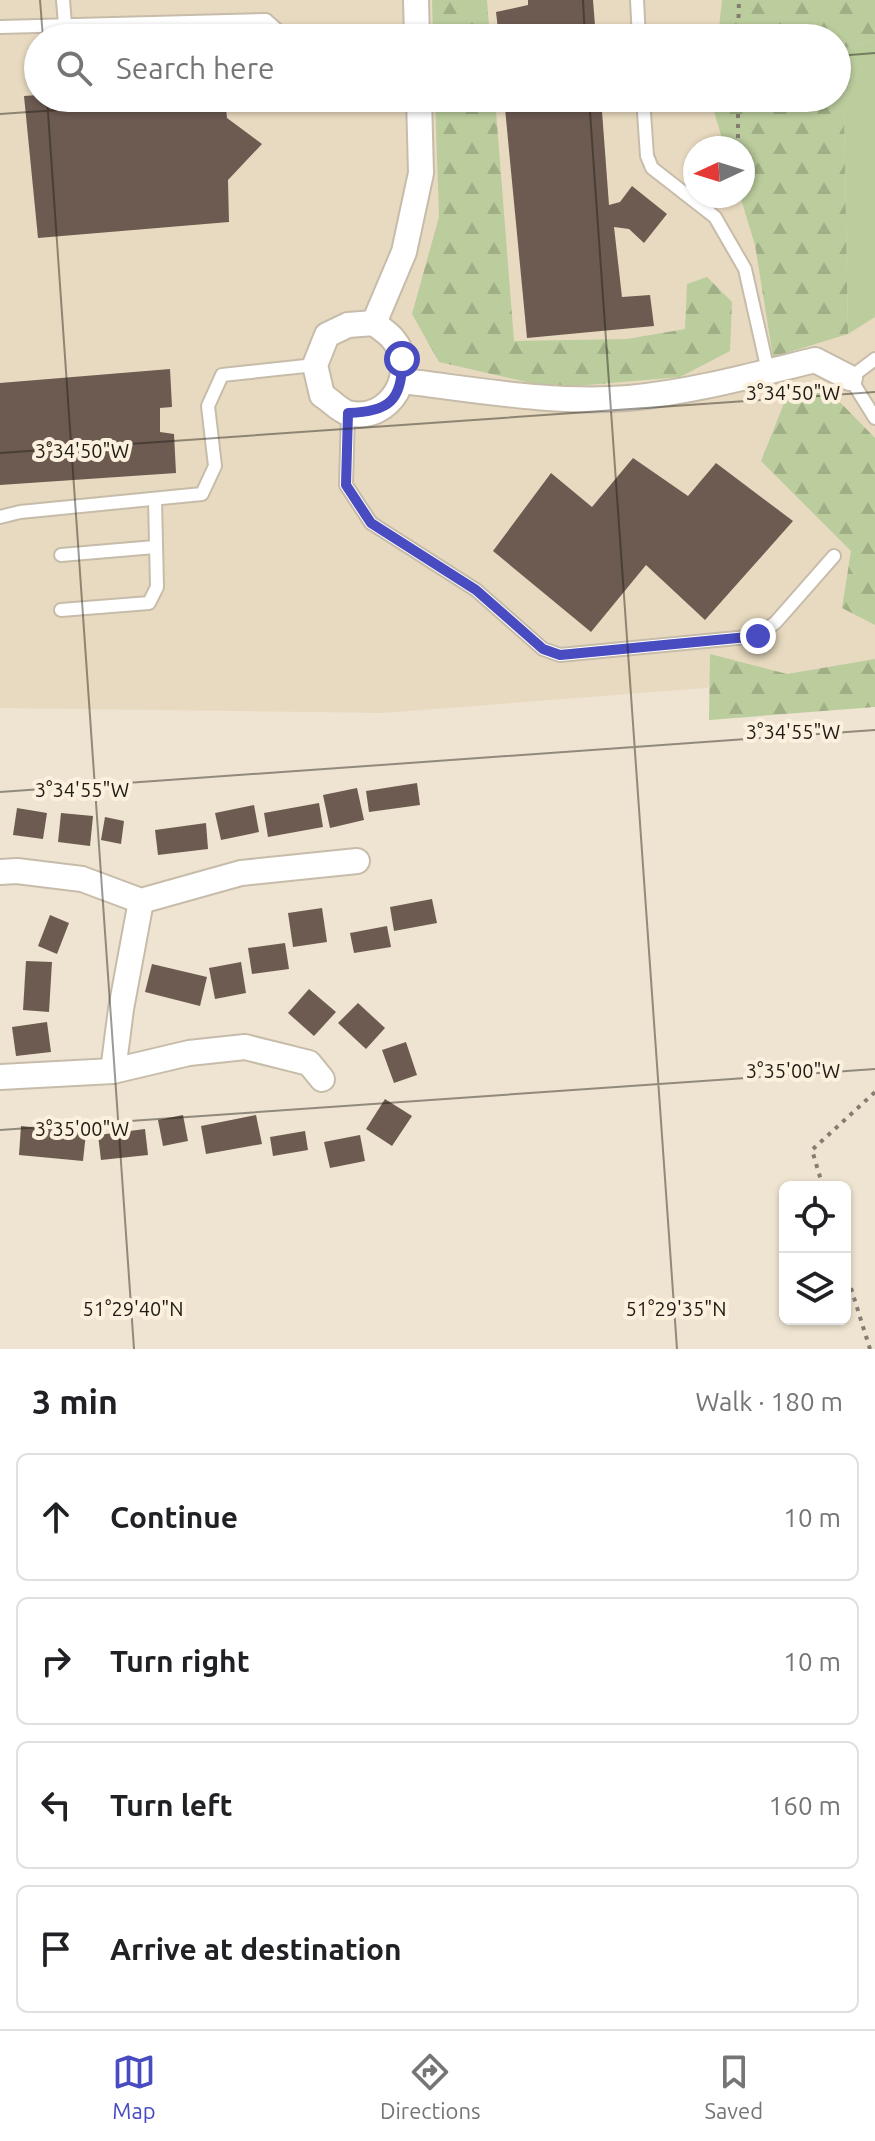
<!DOCTYPE html>
<html lang="en">
<head>
<meta charset="utf-8">
<style>
	:root { --surface:#fff; --page:#f2f2f2; --text:#202124; --muted:#757577; --line:#e0e0e0; --accent:#494bc1 }
	body { margin:0; font-family:Ubuntu,sans-serif; background:var(--page); color:var(--text) }
	.controls { position:absolute; right:24px; bottom:24px; display:grid; overflow:hidden; border-radius:12px; box-shadow:0 2px 6px #0004 }
	.controls button { width:72px; height:72px; display:grid; place-items:center; padding:0; border:0; border-bottom:2px solid var(--line); background:var(--surface); color:var(--text); font:40px sans-serif }
	.compass { position:absolute; left:683px; top:136px; width:72px; height:72px; border-radius:50%; background:var(--surface); box-shadow:0 2px 6px #0004; rotate:266deg }
	.stop { position:absolute; width:24px; height:24px; margin:-18px; border:6px solid #494bc1; border-radius:50%; background:#fff }
	.stop.end { background:#494bc1; border-color:#fff; box-shadow:0 2px 8px #0008 }
	.list { margin:0; padding:0; list-style:none }
	h2 { display:flex; justify-content:space-between; align-items:center; height:104px; margin:0; padding:0 32px; font-size:34px }
	h2 small { font-size:26px; font-weight:400; color:var(--muted) }
	.list li { display:grid; grid-template-columns:52px 1fr auto; gap:24px; align-items:center; box-sizing:border-box; height:128px; margin:0 16px 16px; padding:0 16px; border:2px solid var(--line); border-radius:12px }
	.list b { display:block; font-size:30px; white-space:nowrap }
	.list em { font-size:26px; font-style:normal; color:var(--muted) }
	.icon { flex:none; width:44px; height:44px; fill:none; stroke:currentColor; stroke-width:2; stroke-linecap:round; stroke-linejoin:round }
	.map { position:relative; flex:none; width:875px; height:1349px; overflow:hidden }
	.search { position:absolute; background:var(--surface); box-shadow:0 2px 6px #0004; left:24px; right:24px; top:24px; height:88px; display:flex; align-items:center; gap:20px; box-sizing:border-box; padding:0 28px; border-radius:44px; color:var(--muted); font-size:30px }
	.sheet { height:680px; background:var(--surface) }
	nav { display:flex; justify-content:space-around; align-items:center; box-sizing:border-box; height:112px; border-top:2px solid var(--line); background:var(--surface); font-size:22px; color:var(--muted) }
	nav a { display:grid; justify-items:center; gap:4px }
	nav .on { color:var(--accent) }
	.map>svg:first-child { display:block }
</style>
</head>
<body>
<div class="map">
<svg width="875" height="1349" viewBox="0 0 875 1349">
	<defs>
		<pattern id="forest-firs" width="22" height="20" patternUnits="userSpaceOnUse" patternTransform="scale(2)"><rect width="22" height="20" fill="#bbcc9d"/><path d="M5 1l3.5 6h-7zM16 11l3.5 6h-7z" fill="#a0af86"/></pattern>
	</defs>
	<rect width="100%" height="100%" fill="#eee4d1"/>
	<!-- built -->
	<path fill="#e8dac0" fill-rule="evenodd" d="M0 0H875V675L383 713 0 708ZM38 38H837V98H38ZM695 148H743V196H695Z"/>
	<!-- green -->
	<polygon fill="#bbcc9d" points="875,39 875,317 848,334 843,49"/>
	<!-- forest -->
	<g fill="url(#forest-firs)">
		<polygon points="432,0 487,0 490,38 433,38"/>
		<polygon points="722,0 875,0 875,39 843,49 848,334 773,357 755,245 740,196 743,196 743,148 725,148 712,105 712,98 837,98 837,38 718,38"/>
		<polygon points="435,98 495,98 514,341 627,339 685,329 687,284 707,277 732,302 730,351 680,377 553,388 439,362 412,314 439,217"/>
		<polygon points="825,387 875,438 875,625 842,608 851,551 761,461 785,401"/>
		<polygon points="710,654 787,674 875,659 875,707 709,720"/>
	</g>
	<!-- building -->
	<g fill="#6d5b52">
		<polygon points="528,0 593,0 596,38 499,38 496,12 528,5"/>
		<polygon points="38,95 38,98 225,98 227,118 262,144 228,180 229,222 38,238 24,96"/>
		<polygon points="504,98 601,98 609,205 620,202 632,186 667,214 644,243 629,229 614,227 622,297 650,295 654,326 527,338"/>
		<polygon points="170,369 172,407 160,408 160,432 174,434 176,473 0,485 0,383"/>
		<polygon points="633,458 688,496 716,463 793,521 705,620 646,565 591,632 493,551 551,473 592,507"/>
		<polygon points="417,783 420,805 369,812 366,791"/>
		<polygon points="357,788 364,820 330,828 323,795"/>
		<polygon points="319,803 323,827 268,837 264,813"/>
		<polygon points="254,805 259,832 221,840 215,813"/>
		<polygon points="17,808 47,813 43,839 13,835"/>
		<polygon points="61,813 93,816 90,846 58,842"/>
		<polygon points="105,817 124,821 121,844 101,840"/>
		<polygon points="206,823 208,849 158,855 155,830"/>
		<polygon points="432,899 437,923 394,931 390,907"/>
		<polygon points="322,908 327,942 293,947 288,913"/>
		<polygon points="50,915 69,923 57,954 38,946"/>
		<polygon points="387,926 391,947 354,953 350,933"/>
		<polygon points="285,943 289,969 252,974 248,948"/>
		<polygon points="26,961 52,962 49,1012 23,1010"/>
		<polygon points="241,962 246,993 215,999 209,968"/>
		<polygon points="152,964 207,977 200,1006 145,992"/>
		<polygon points="309,989 336,1012 314,1036 288,1013"/>
		<polygon points="358,1003 385,1028 366,1049 338,1023"/>
		<polygon points="47,1022 51,1052 16,1056 12,1027"/>
		<polygon points="406,1042 417,1075 394,1083 382,1050"/>
		<polygon points="385,1099 412,1116 392,1146 366,1129"/>
		<polygon points="183,1115 188,1141 163,1146 158,1120"/>
		<polygon points="256,1115 262,1144 206,1154 201,1126"/>
		<polygon points="21,1126 86,1133 83,1161 19,1155"/>
		<polygon points="145,1129 148,1155 101,1160 98,1135"/>
		<polygon points="305,1131 308,1150 273,1156 270,1137"/>
		<polygon points="360,1135 365,1161 330,1168 324,1142"/>
	</g>
	<g fill="none" stroke-linecap="round" stroke-linejoin="round">
		<!-- service casing -->
		<g stroke="#c6bca9" stroke-width="16">
			<g id="service">
				<polyline points="63,0 65,24"/>
				<polyline points="637,0 639,38"/>
				<polyline points="0,27 266,20 286,38"/>
				<polyline points="643,98 647,156 652,168 715,217 745,269 768,371"/>
				<polyline points="875,359 850,378 875,418"/>
				<polyline points="348,413 346,485 371,523 476,590 543,649 560,655 758,636 776,622 834,556"/>
				<polyline points="0,517 20,512 202,494 215,466 208,406 222,375 315,365"/>
				<polyline points="61,555 155,547"/>
				<polyline points="61,610 149,603 157,587 155,499"/>
			</g>
		</g>
		<!-- minor casing -->
		<g stroke="#c6bca9" stroke-width="28">
			<g id="minor">
				<polyline points="416,0 417,38"/>
				<path d="M374 323C380 328 388 333 393 339 420 371 390 424 348 413 340 411 330 400 322 395L315 365 327 335 348 325Z"/>
				<polyline points="374,323 404,252 421,173 419,98"/>
				<path d="M403 381C478 390 553 404 629 398 692 392 754 375 815 360L850 378"/>
				<polyline points="0,872 17,871 82,879 141,901 241,873 357,861"/>
				<polyline points="113,1071 121,1009 141,901"/>
				<polyline points="0,1077 113,1071 189,1053 245,1047 309,1063 322,1079"/>
			</g>
		</g>
		<!-- path -->
		<g stroke="#847d70" stroke-width="4" stroke-dasharray="4 6" stroke-linecap="butt">
			<polyline points="738,38 739,0"/>
			<polyline points="738,148 738,98"/>
			<polyline points="823,1187 812,1150 875,1092"/>
			<polyline points="845,1269 870,1349"/>
		</g>
		<!-- service -->
		<use href="#service" stroke="#fff" stroke-width="12"/>
		<!-- minor -->
		<use href="#minor" stroke="#fff" stroke-width="24"/>
	</g>
	<g fill="none" stroke-linecap="round" stroke-linejoin="round">
		<!-- route -->
		<path stroke="#494bc1" stroke-width="10" d="M402 359C403 401 388 412 348 413L346 485 371 523 476 590 543 649 560 655 758 636"/>
	</g>
	<!-- ticks -->
	<path fill="none" stroke="#201c15" stroke-width="2" stroke-opacity="0.45" d="M40 0 43 38M583 0 585 38M837 56 875 53M47 98 134 1349M589 98 677 1349M0 114 231 98M0 453 875 392M0 792 875 730M0 1130 875 1069"/>
	<g font-size="20" text-anchor="middle" fill="#201c15" stroke="#fbf1de" stroke-width="8" stroke-linejoin="round" paint-order="stroke">
		<text x="793" y="400">3°34'50"W</text>
		<text x="82" y="458">3°34'50"W</text>
		<text x="793" y="739">3°34'55"W</text>
		<text x="82" y="797">3°34'55"W</text>
		<text x="793" y="1078">3°35'00"W</text>
		<text x="82" y="1136">3°35'00"W</text>
		<text x="133" y="1316">51°29'40"N</text>
		<text x="676" y="1316">51°29'35"N</text>
	</g>
</svg>
<div class="controls">
<button><svg class="icon" aria-label="locate" viewBox="0 0 24 24"><circle cx="12" cy="12" r="6"/><path d="M12 2v4M12 18v4M2 12h4M18 12h4"/></svg></button>
<button><svg class="icon" aria-label="layers" viewBox="0 0 24 24"><path d="M12 4l9 5-9 5-9-5zM3 14l9 5 9-5"/></svg></button>
</div>
<svg class="compass" viewBox="-18 -18 36 36"><path d="M0-13l5 13h-10z" fill="#e53935"/><path d="M0 13l5-13h-10z" fill="#757577"/></svg>
<div class="stop" style="left:402px;top:359px"></div>
<div class="stop end" style="left:758px;top:636px"></div>
<div class="search"><svg class="icon" aria-label="search" viewBox="0 0 24 24"><circle cx="10" cy="10" r="6"/><path d="M15 15l6 6"/></svg>Search here</div>
</div>
<section class="sheet">
<h2>3 min<small>Walk · 180 m</small></h2>
<ul class="list">
<li><svg class="icon" aria-label="ahead" viewBox="0 0 24 24"><path d="M12 20V5M6 11l6-6 6 6"/></svg><div><b>Continue</b></div><em>10 m</em></li>
<li><svg class="icon" aria-label="right" viewBox="0 0 24 24"><path d="M7 20v-9h11M14 6l5 5-5 5"/></svg><div><b>Turn right</b></div><em>10 m</em></li>
<li><svg class="icon" aria-label="left" viewBox="0 0 24 24"><path d="M17 20v-9H6M10 6l-5 5 5 5"/></svg><div><b>Turn left</b></div><em>160 m</em></li>
<li><svg class="icon" aria-label="arrive" viewBox="0 0 24 24"><path d="M6 21V4h12l-3 4 3 4H6"/></svg><div><b>Arrive at destination</b></div></li>
</ul>
</section>
<nav>
<a class="on"><svg class="icon" aria-label="map" viewBox="0 0 24 24"><path d="M3 6l6-2 6 2 6-2v14l-6 2-6-2-6 2zM9 4v14M15 6v14"/></svg>Map</a>
<a><svg class="icon" aria-label="directions" viewBox="0 0 24 24"><path d="M12 3l9 9-9 9-9-9zM9 14v-3h6M13 9l2 2-2 2"/></svg>Directions</a>
<a><svg class="icon" aria-label="saved" viewBox="0 0 24 24"><path d="M7 4h10v16l-5-4-5 4z"/></svg>Saved</a>
</nav>
</body>
</html>
